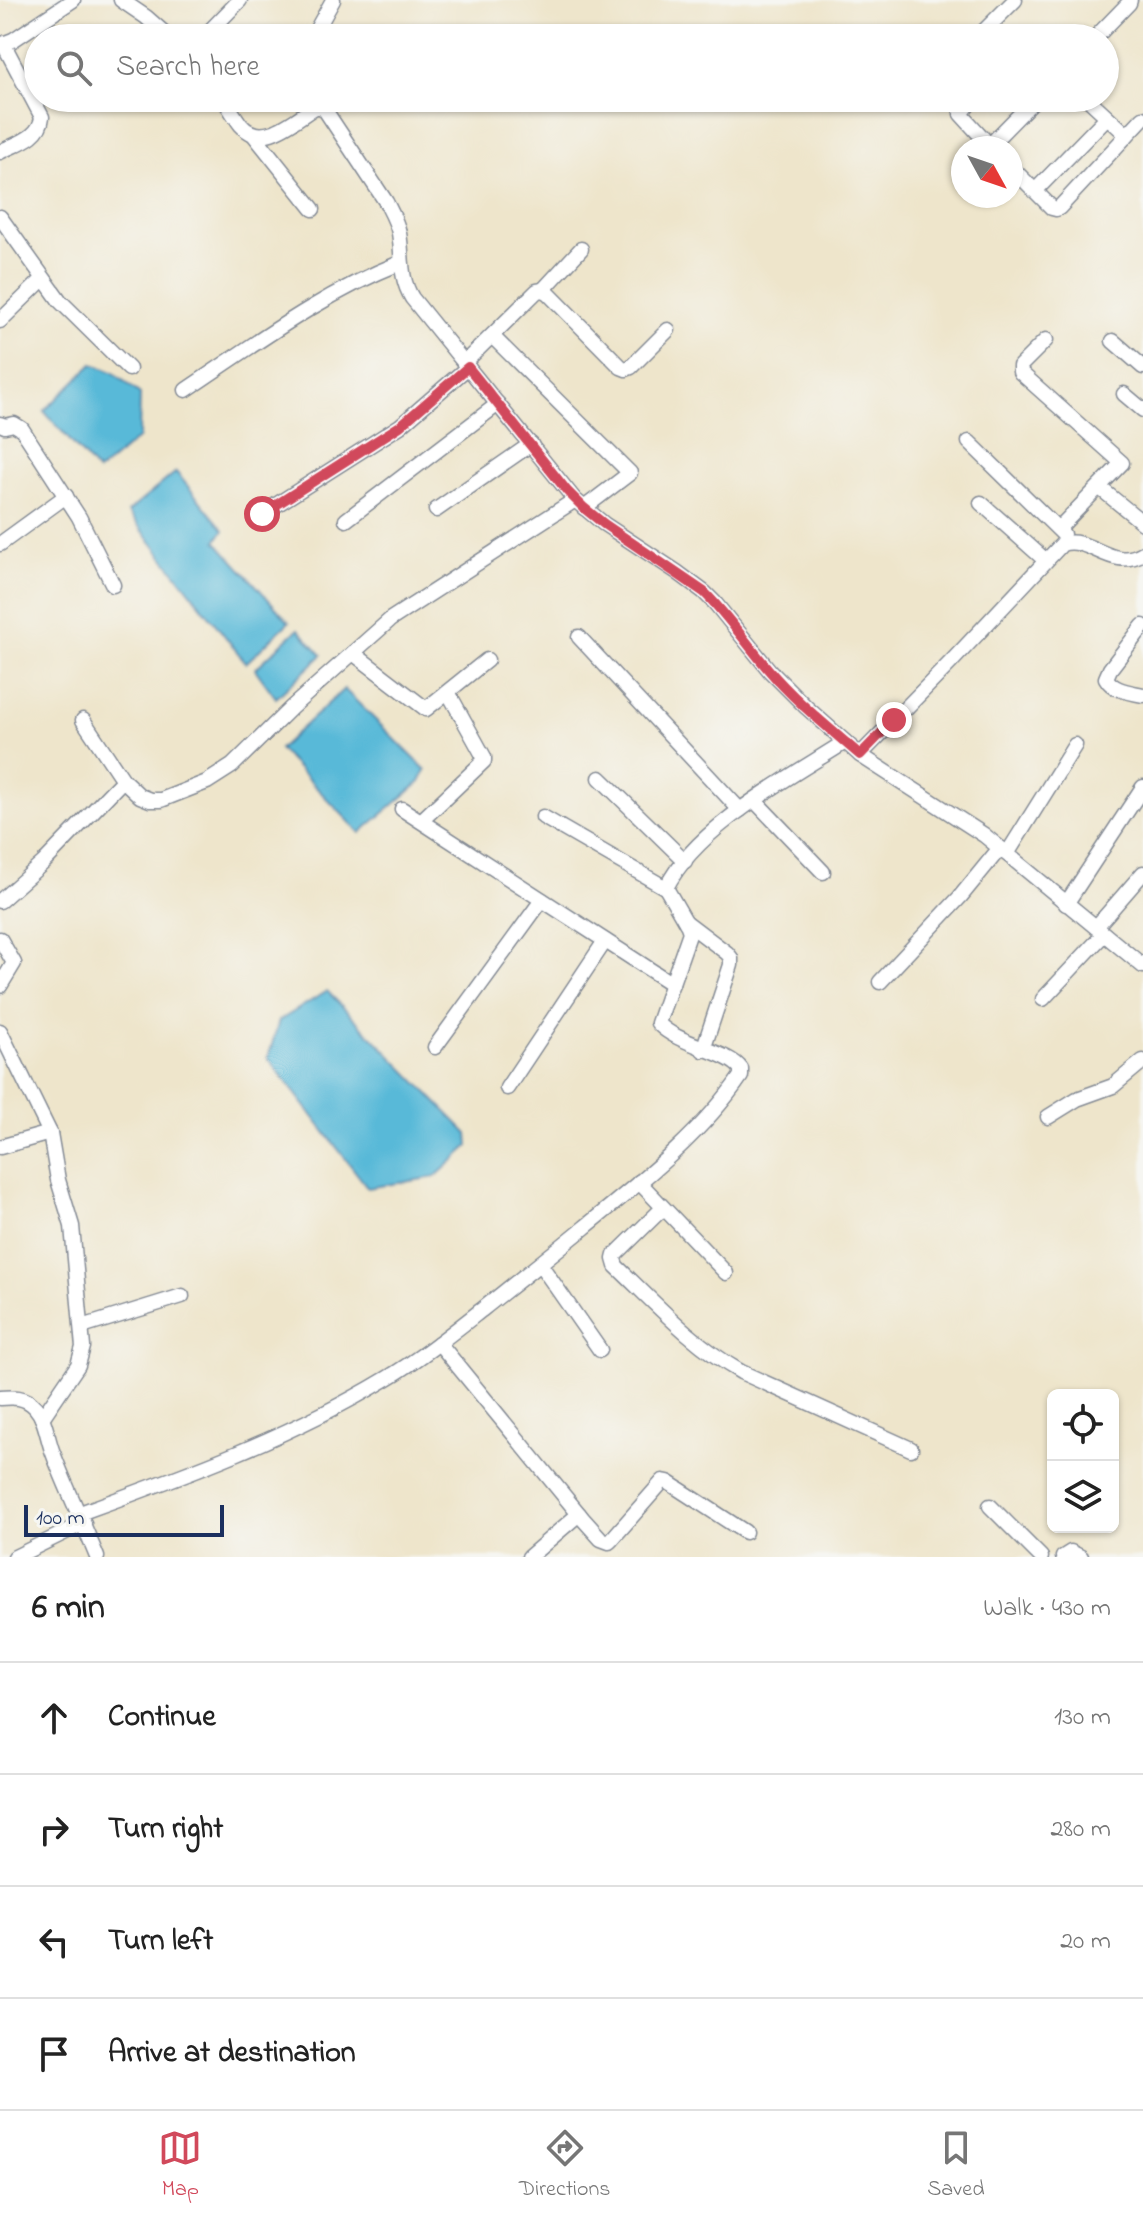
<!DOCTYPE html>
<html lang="en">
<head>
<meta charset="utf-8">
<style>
	:root { --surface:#fff; --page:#f6f6f6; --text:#222; --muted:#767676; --line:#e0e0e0; --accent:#d1495b }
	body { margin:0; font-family:"Indie Flower",sans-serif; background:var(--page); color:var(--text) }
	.controls { position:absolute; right:24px; bottom:24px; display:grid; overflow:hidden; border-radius:12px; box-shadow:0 2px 6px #0004 }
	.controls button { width:72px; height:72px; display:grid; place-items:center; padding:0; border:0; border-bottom:2px solid var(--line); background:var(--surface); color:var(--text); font:40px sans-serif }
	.compass { position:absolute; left:951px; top:136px; width:72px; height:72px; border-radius:50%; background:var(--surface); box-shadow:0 2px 6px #0004; rotate:130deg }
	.scale { position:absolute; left:24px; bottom:20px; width:200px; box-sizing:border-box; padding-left:8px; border:4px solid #1b2f5e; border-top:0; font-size:22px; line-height:28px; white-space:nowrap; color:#1b2f5e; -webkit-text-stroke:6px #f6f6f2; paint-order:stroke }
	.stop { position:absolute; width:24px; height:24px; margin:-18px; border:6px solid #d1495b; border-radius:50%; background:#fff }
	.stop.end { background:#d1495b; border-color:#fff; box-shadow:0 2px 8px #0008 }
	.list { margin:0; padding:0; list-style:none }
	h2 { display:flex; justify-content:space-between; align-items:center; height:104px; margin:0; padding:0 32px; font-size:34px }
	h2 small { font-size:26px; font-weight:400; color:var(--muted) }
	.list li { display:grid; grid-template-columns:52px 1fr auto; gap:24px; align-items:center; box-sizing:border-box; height:112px; padding:0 32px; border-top:2px solid var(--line) }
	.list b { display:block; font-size:30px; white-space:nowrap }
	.list em { font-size:26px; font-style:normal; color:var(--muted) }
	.icon { flex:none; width:44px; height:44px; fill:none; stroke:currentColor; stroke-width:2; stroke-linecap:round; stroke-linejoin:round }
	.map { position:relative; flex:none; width:1143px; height:1557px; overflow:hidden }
	.search { position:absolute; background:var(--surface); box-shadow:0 2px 6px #0004; left:24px; right:24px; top:24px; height:88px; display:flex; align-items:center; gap:20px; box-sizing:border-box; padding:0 28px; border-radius:44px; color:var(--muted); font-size:30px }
	.sheet { height:552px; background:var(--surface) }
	nav { display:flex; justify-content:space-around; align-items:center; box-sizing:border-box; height:112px; border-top:2px solid var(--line); background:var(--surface); font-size:22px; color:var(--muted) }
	nav a { display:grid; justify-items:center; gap:4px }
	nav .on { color:var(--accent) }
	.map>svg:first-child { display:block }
</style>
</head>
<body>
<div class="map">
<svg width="1143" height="1557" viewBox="0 0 1143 1557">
	<rect width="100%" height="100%" fill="#f6f6f2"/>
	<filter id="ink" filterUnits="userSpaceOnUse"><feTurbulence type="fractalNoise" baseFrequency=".0125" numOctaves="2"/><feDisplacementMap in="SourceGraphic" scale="16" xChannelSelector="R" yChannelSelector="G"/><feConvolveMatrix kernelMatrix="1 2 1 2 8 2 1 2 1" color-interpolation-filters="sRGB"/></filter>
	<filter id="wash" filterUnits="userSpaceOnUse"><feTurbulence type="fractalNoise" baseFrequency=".006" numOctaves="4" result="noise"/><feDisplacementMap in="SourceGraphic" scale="32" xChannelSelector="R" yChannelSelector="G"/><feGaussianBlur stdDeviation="1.8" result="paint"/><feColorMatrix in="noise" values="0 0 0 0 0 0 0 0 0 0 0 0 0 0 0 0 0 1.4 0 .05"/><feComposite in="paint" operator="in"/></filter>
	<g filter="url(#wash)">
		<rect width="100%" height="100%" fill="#eee5cb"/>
		<!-- water -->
		<g fill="#59b9d8" stroke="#3a749b" stroke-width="2">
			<polygon points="93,364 113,372 140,394 139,437 98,472 44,411"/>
			<polygon points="176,472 224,530 216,541 289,622 246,663 128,512"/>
			<polygon points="298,629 322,655 276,698 255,669"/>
			<polygon points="344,689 426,770 420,782 360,833 279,749"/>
			<polygon points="327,991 468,1134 469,1146 435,1177 368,1188 268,1058 279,1021"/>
		</g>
	</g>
	<g filter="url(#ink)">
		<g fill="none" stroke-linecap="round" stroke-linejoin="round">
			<!-- street casing -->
			<g stroke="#848a94" stroke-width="17">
				<g id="street">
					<polyline points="121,0 146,17 170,38"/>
					<polyline points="978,37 1015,0"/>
					<polyline points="203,38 240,0"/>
					<polyline points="312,38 333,0"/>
					<polyline points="446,38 450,36"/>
					<polyline points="1095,38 1129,3 1130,0"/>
					<polyline points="0,45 13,40 73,0"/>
					<path d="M222 98C229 106 234 116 241 125 262 150 294 120 315 107H321L325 110 386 202C391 212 397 222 399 233 403 256 399 277 412 298L575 500 604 524 677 572 704 592 715 603 770 671 806 707 860 755 984 835 1143 966"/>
					<polyline points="974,98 961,114 992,148"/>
					<polyline points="1087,98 1127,135"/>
					<polyline points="254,135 313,209"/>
					<polyline points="990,145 1036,98"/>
					<path d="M0 152C17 143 40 138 42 117L4 45"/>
					<polyline points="1011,167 1052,208 1056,209 1059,208 1143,118"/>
					<polyline points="1035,191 1107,117"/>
					<polyline points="0,217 60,301 129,369"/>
					<polyline points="543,290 581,249"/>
					<polyline points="0,321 43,279"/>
					<polyline points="492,336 630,473 584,508"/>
					<polyline points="1046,340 1020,366 1020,372 1122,463 1059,528"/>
					<polyline points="1113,341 1143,367"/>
					<polyline points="464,363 537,291 543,290 548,293 621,367 626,369 631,367 668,330"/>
					<path d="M186 390C255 344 322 294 400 263"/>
					<polyline points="1124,394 1143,410"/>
					<polyline points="0,424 5,426 14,424 22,429 79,517 113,585"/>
					<polyline points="969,442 1063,534"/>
					<polyline points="1100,488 1143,523"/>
					<polyline points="981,503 1045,560"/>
					<polyline points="436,510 531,444"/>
					<polyline points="262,514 400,426 468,367"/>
					<polyline points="346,520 498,404"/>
					<polyline points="0,544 66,496"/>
					<path d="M1143 626 1110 669 1106 678C1113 691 1130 692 1143 695"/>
					<polyline points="579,637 740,810"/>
					<polyline points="353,653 426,709 487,660"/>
					<polyline points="83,720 123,780 140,796 150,800 161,800 207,782 232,766 292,707 391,619 575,500"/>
					<path d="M860 755 951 662 1062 544C1090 535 1112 572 1143 553"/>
					<polyline points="600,778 685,861"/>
					<polyline points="755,801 823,872"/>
					<polyline points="402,809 672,984"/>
					<polyline points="543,817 666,888"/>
					<polyline points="421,821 484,761 484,757 448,692"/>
					<polyline points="1007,854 1075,745"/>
					<polyline points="0,901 43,863 123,780"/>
					<polyline points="1066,904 1143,787"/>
					<polyline points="686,922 727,953 731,958 731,965 703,1050"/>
					<polyline points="1096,927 1143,873"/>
					<polyline points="0,939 14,963 0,986"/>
					<polyline points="880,982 960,897 1000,848"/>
					<polyline points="1043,999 1104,934"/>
					<polyline points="0,1031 50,1133 58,1180 72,1226 83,1347 78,1365 42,1418"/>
					<polyline points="435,1047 542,900"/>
					<polyline points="507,1088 605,941"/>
					<polyline points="1048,1117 1077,1099 1113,1086 1143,1061"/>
					<polyline points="0,1147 50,1133"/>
					<polyline points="639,1182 726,1273"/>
					<path d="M663 1208 615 1255 614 1259 616 1266C656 1304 693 1345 741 1372L911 1449"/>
					<polyline points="540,1264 600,1350"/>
					<polyline points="82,1327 182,1296"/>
					<polyline points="439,1343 583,1519 601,1539 609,1542 612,1539 663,1481 668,1482 745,1532"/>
					<path d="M0 1398C13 1397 25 1396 35 1407 46 1419 47 1438 53 1453 66 1488 83 1522 97 1557"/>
					<polyline points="990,1506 1041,1557"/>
					<path d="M80 1513C185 1475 290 1437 386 1379 421 1358 452 1333 484 1308 518 1281 551 1255 584 1228 639 1183 701 1135 741 1076V1069C729 1051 677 1045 658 1023L690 932 688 926 666 888C696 827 789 778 845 742"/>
					<polyline points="15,1557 84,1523"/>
					<polyline points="529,1557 579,1514"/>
					<polyline points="1063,1557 1071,1552 1081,1557"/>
				</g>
			</g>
			<!-- street -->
			<use href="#street" stroke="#fff" stroke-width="14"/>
		</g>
	</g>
	<g fill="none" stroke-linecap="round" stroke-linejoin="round" filter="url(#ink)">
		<!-- route -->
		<path stroke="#d1495b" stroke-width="10" d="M262 514 400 426 468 367 567 491 584 508 604 524 704 592C728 616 747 644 768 669 795 701 829 728 860 755L894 720"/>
	</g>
</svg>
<div class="controls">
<button><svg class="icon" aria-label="locate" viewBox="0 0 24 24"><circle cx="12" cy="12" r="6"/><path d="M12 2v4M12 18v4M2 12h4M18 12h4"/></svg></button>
<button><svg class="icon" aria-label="layers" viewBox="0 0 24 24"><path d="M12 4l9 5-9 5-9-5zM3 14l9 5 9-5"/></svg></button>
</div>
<svg class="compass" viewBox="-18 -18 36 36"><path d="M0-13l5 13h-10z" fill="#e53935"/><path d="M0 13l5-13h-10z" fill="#767676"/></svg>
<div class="scale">100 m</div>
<div class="stop" style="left:262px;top:514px"></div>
<div class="stop end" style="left:894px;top:720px"></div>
<div class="search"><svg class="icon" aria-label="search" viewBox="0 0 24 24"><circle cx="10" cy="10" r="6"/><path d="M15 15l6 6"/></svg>Search here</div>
</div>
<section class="sheet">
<h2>6 min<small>Walk · 430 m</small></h2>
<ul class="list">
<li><svg class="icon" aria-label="ahead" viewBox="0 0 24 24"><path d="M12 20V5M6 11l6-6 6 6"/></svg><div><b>Continue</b></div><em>130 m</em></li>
<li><svg class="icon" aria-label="right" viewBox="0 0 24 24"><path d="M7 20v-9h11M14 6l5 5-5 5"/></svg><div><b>Turn right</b></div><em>280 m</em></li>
<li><svg class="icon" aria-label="left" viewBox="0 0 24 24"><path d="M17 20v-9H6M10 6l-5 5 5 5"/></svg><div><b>Turn left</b></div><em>20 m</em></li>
<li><svg class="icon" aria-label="arrive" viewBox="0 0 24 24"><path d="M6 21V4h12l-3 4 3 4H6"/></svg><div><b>Arrive at destination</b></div></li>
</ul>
</section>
<nav>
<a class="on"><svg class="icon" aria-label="map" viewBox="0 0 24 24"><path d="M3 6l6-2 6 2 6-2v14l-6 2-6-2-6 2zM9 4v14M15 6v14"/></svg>Map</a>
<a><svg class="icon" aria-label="directions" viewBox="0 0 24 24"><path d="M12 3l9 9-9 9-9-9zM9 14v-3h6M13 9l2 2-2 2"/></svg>Directions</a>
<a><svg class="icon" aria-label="saved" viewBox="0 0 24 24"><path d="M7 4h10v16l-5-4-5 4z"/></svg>Saved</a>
</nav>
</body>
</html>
